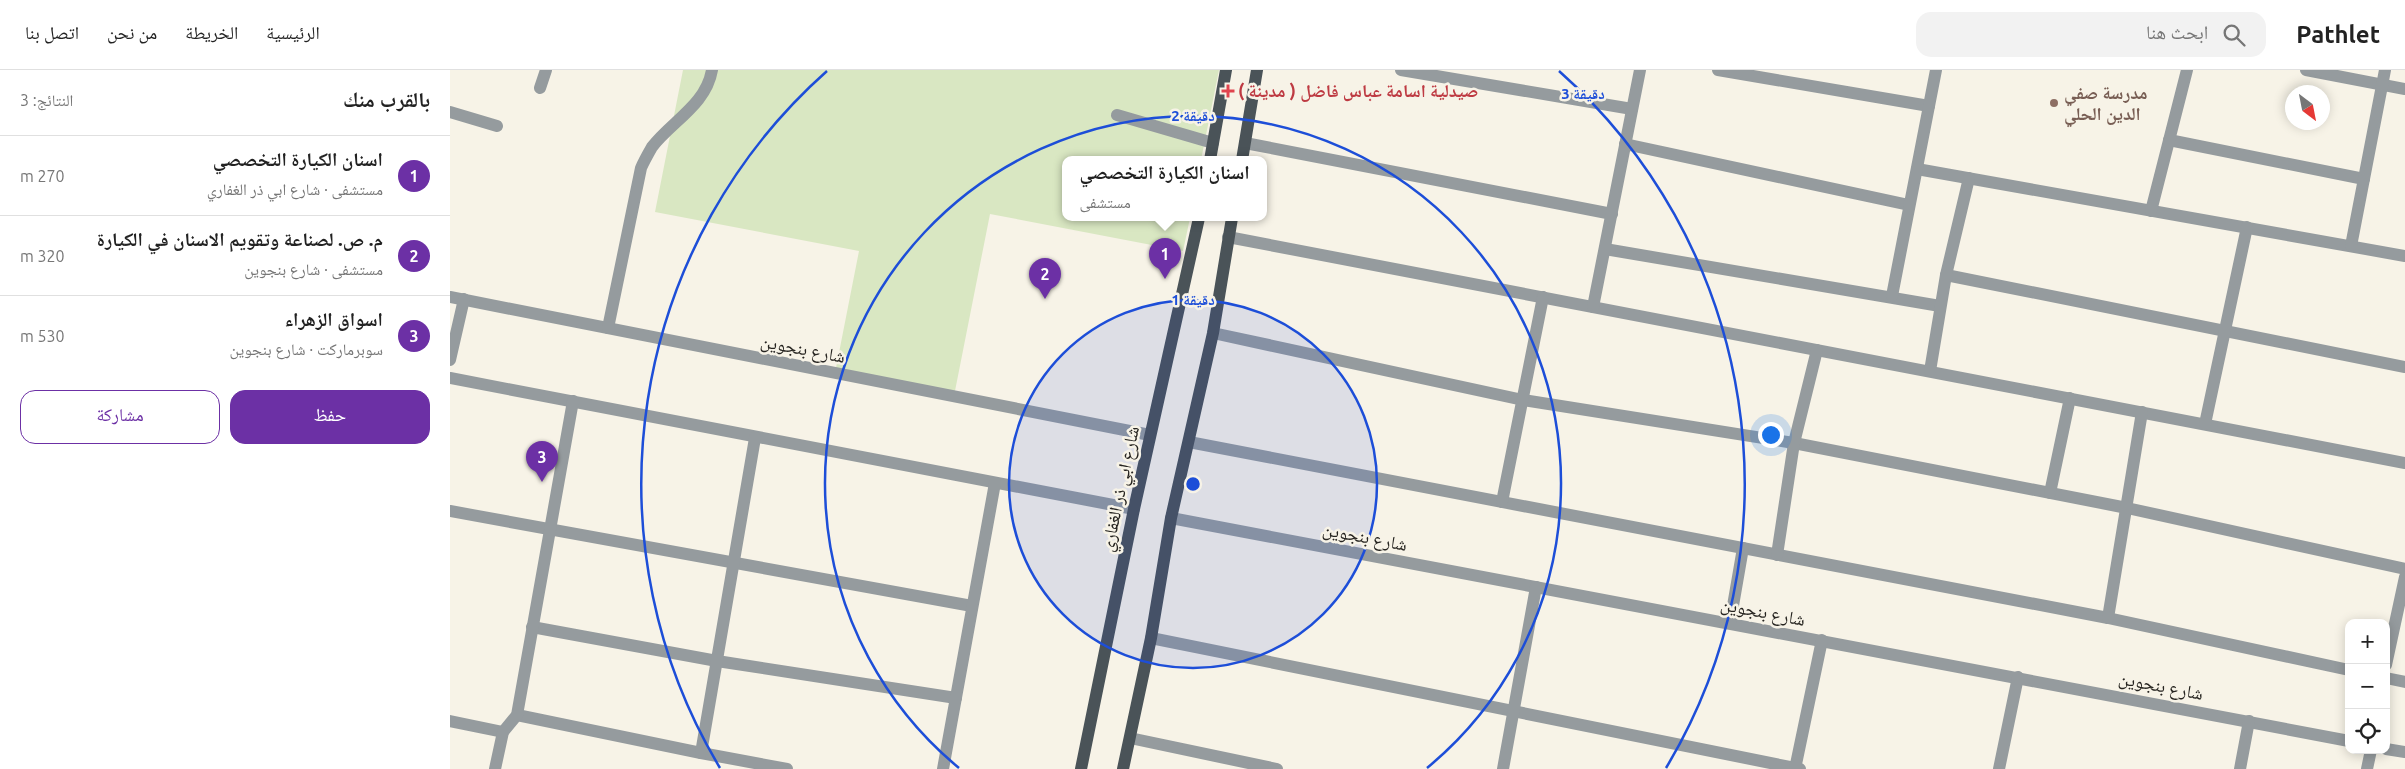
<!DOCTYPE html>
<html lang="ar">
<head>
<meta charset="utf-8">
<style>
	:root { --surface:#fff; --page:#f2f2f2; --text:#222; --muted:#767676; --line:#e0e0e0; --accent:#6c30a5 }
	body { margin:0; font-family:Ubuntu,"Noto Naskh Arabic",sans-serif; background:var(--page); color:var(--text); direction:rtl }
	.controls { position:absolute; right:15px; bottom:15px; display:grid; overflow:hidden; border-radius:10px; box-shadow:0 2px 12px #0003 }
	.controls button { width:45px; height:45px; display:grid; place-items:center; padding:0; border:0; border-bottom:1px solid var(--line); background:var(--surface); color:var(--text); font:25px sans-serif }
	.compass { position:absolute; left:1835px; top:15px; width:45px; height:45px; border-radius:50%; background:var(--surface); box-shadow:0 2px 12px #0003; rotate:148deg }
	.you { position:absolute; left:1320px; top:364px; width:18px; height:18px; margin:-12px; border:4px solid #fff; border-radius:50%; background:#1a73e8; box-shadow:0 0 0 8px #1a73e833 }
	.badge { display:grid; place-items:center; width:32px; height:32px; border-radius:50%; background:var(--accent); color:#fff; font-size:16px; font-weight:700 }
	.pin { position:absolute; translate:-50% -41px; filter:drop-shadow(0 1px 2px #0008) }
	.pin::after { content:''; position:absolute; top:26px; width:18px; height:15px; background:inherit; clip-path:polygon(0 0,100% 0,50% 100%) }
	.popup { position:absolute; left:612px; top:86px; width:205px; height:65px; box-sizing:border-box; display:grid; place-content:center; border-radius:10px; background:var(--surface); filter:drop-shadow(0 1px 4px #0005); font-size:16px; white-space:nowrap; color:var(--muted) }
	.popup b { font-size:19px; color:var(--text) }
	.popup::after { content:''; position:absolute; left:50%; top:100%; margin-left:-10px; border:10px solid transparent; border-top-color:var(--surface) }
	.list { margin:0; padding:0; list-style:none }
	h2 { display:flex; justify-content:space-between; align-items:center; height:65px; margin:0; padding:0 20px; font-size:21px }
	h2 small { font-size:16px; font-weight:400; color:var(--muted) }
	.list li { display:grid; grid-template-columns:32px 1fr auto; gap:15px; align-items:center; box-sizing:border-box; height:80px; padding:0 20px; border-top:1px solid var(--line) }
	.list b { display:block; font-size:19px; white-space:nowrap }
	.list p { margin:0; font-size:16px; white-space:nowrap; color:var(--muted) }
	.list em { font-size:16px; font-style:normal; color:var(--muted) }
	.actions { display:flex; gap:10px; padding:15px 20px }
	.actions a { flex:1; padding:11px 0; border:1px solid var(--accent); border-radius:15px; text-align:center; font-size:18px; color:var(--accent) }
	.actions .main { background:var(--accent); color:#fff }
	.icon { flex:none; width:28px; height:28px; fill:none; stroke:currentColor; stroke-width:2; stroke-linecap:round; stroke-linejoin:round }
	.map { position:relative; flex:none; width:1955px; height:699px; overflow:hidden; direction:ltr }
	header { display:flex; align-items:center; gap:30px; box-sizing:border-box; height:70px; padding:0 25px; background:var(--surface); border-bottom:1px solid var(--line) }
	header strong { font-size:24px }
	nav { display:flex; gap:28px; margin-inline-start:auto; font-size:18px }
	.search { width:350px; height:45px; background:var(--page); display:flex; align-items:center; gap:12px; box-sizing:border-box; padding:0 18px; border-radius:15px; color:var(--muted); font-size:19px }
	main { display:flex }
	aside { flex:1; background:var(--surface) }
	.map>svg:first-child { display:block }
</style>
</head>
<body>
<header>
<strong>Pathlet</strong>
<div class="search"><svg class="icon" aria-label="search" viewBox="0 0 24 24"><circle cx="10" cy="10" r="6"/><path d="M15 15l6 6"/></svg>ابحث هنا</div>
<nav><a>الرئيسية</a><a>الخريطة</a><a>من نحن</a><a>اتصل بنا</a></nav>
</header>
<main>
<div class="map">
<svg width="1955" height="699" viewBox="0 0 1955 699">
	<rect width="100%" height="100%" fill="#f7f3e7"/>
	<!-- green -->
	<polygon fill="#d9e7c2" points="233,0 769,0 751,90 616,90 616,148 740,148 733,181 540,144 504,326 385,303 409,181 205,142"/>
	<g fill="none" stroke-linecap="round" stroke-linejoin="round">
		<!-- minor -->
		<g stroke="#959b9e" stroke-width="12">
			<polyline points="951,0 1182,39"/>
			<polyline points="1268,0 1479,36"/>
			<polyline points="1856,0 1955,19"/>
			<polyline points="90,18 96,0"/>
			<polyline points="0,42 47,56"/>
			<polyline points="667,45 763,73"/>
			<polyline points="1719,70 1914,109"/>
			<polyline points="795,73 1162,144"/>
			<polyline points="1175,74 1459,135"/>
			<polyline points="1467,99 1955,186"/>
			<polyline points="1701,141 1737,0"/>
			<polyline points="778,167 1955,393"/>
			<polyline points="1901,176 1935,0"/>
			<polyline points="1155,179 1490,236"/>
			<polyline points="1496,205 1955,297"/>
			<polyline points="1442,226 1486,0"/>
			<polyline points="0,227 700,365"/>
			<polyline points="1143,237 1190,0"/>
			<path d="M158 258 191 98C194 91 198 84 202 77 222 51 256 35 262 0"/>
			<polyline points="763,263 1073,330 1344,373 1677,438 1955,499"/>
			<polyline points="0,290 14,229"/>
			<polyline points="1480,301 1496,205 1519,108"/>
			<polyline points="0,308 684,439"/>
			<polyline points="1755,354 1797,157"/>
			<polyline points="739,372 1658,548 1899,600"/>
			<polyline points="1600,423 1620,328"/>
			<polyline points="1052,432 1093,227"/>
			<polyline points="0,441 522,536"/>
			<polyline points="721,448 1899,671"/>
			<polyline points="1327,485 1344,373 1367,280"/>
			<polyline points="1658,548 1692,342"/>
			<polyline points="1280,553 1293,478"/>
			<polyline points="82,557 267,591 506,628"/>
			<polyline points="701,568 1350,699"/>
			<polyline points="1936,595 1955,507"/>
			<polyline points="1936,608 1955,612"/>
			<polyline points="67,645 251,683 337,699"/>
			<polyline points="0,651 53,662"/>
			<polyline points="680,668 827,699"/>
			<polyline points="1936,679 1955,682"/>
			<polyline points="251,683 305,368"/>
			<polyline points="45,699 53,662 67,645 123,331"/>
			<polyline points="493,699 545,413"/>
			<polyline points="1053,699 1086,517"/>
			<polyline points="1345,699 1372,570"/>
			<polyline points="1549,699 1568,607"/>
			<polyline points="1790,699 1799,651"/>
			<polyline points="1917,699 1921,680"/>
		</g>
		<!-- major -->
		<g stroke="#4a5358" stroke-width="12">
			<polyline points="760,90 776,0"/>
			<polyline points="792,90 807,0"/>
			<polyline points="631,699 684,439 749,148"/>
			<polyline points="673,699 701,568 721,448 763,263 782,148"/>
		</g>
	</g>
	<!-- distance rings -->
	<circle cx="743" cy="414" r="184" fill="#1d4ed8" fill-opacity=".12"/>
	<g fill="none" stroke="#1d4ed8" stroke-width="2.5">
		<circle cx="743" cy="414" r="184"/>
		<path d="M509 698A368 368 0 1 1 977 698"/>
		<path d="M270 698A552 552 0 0 1 377 1M1109 1A552 552 0 0 1 1216 698"/>
	</g>
	<!-- markers -->
	<path fill="#e0444e" stroke="#f7f3e7" stroke-width="2" d="M775.5 13.5h5v5h5v5h-5v5h-5v-5h-5v-5h5z"/>
	<circle fill="#8d6e63" stroke="#f7f3e7" stroke-width="2" cx="1604" cy="33" r="5"/>
	<g text-anchor="middle" stroke-width="5" stroke-linejoin="round" paint-order="stroke">
		<!-- health labels -->
		<g font-size="18" font-weight="bold" fill="#be3a42" stroke="#f7f3e7" text-anchor="start">
			<text x="788" y="27">صيدلية اسامة عباس فاضل ( مدينة )</text>
		</g>
		<!-- education labels -->
		<g font-size="18" font-weight="bold" fill="#785e54" stroke="#f7f3e7" text-anchor="start">
			<text x="1614" y="29">مدرسة صفي<tspan x="1614" dy="21">الدين الحلي</tspan></text>
		</g>
		<!-- street labels -->
		<g font-size="18" fill="#262420" stroke="#f7f3e7">
			<text transform="translate(353 279) rotate(11)" y="6">شارع بنجوين</text>
			<text transform="translate(670 419) rotate(-78)" y="6">شارع ابي ذر الغفاري</text>
			<text transform="translate(915 467) rotate(11)" y="6">شارع بنجوين</text>
			<text transform="translate(1313 542) rotate(11)" y="6">شارع بنجوين</text>
			<text transform="translate(1711 616) rotate(11)" y="6">شارع بنجوين</text>
		</g>
	</g>
	<circle cx="743" cy="414" r="8" fill="#1d4ed8" stroke="#f7f3e7" stroke-width="2.5"/>
	<g font-size="15" text-anchor="middle" font-weight="bold" fill="#1d4ed8" stroke="#f7f3e7" stroke-width="5" stroke-linejoin="round" paint-order="stroke">
		<text x="1133" y="29">3 دقيقة</text>
		<text x="743" y="51">2 دقيقة</text>
		<text x="743" y="235">1 دقيقة</text>
	</g>
</svg>
<div class="controls">
<button>+</button>
<button>−</button>
<button><svg class="icon" aria-label="locate" viewBox="0 0 24 24"><circle cx="12" cy="12" r="6"/><path d="M12 2v4M12 18v4M2 12h4M18 12h4"/></svg></button>
</div>
<svg class="compass" viewBox="-18 -18 36 36"><path d="M0-13l5 13h-10z" fill="#e53935"/><path d="M0 13l5-13h-10z" fill="#767676"/></svg>
<div class="you"></div>
<div class="pin badge" style="left:715px;top:209px">1</div>
<div class="popup"><b>اسنان الكيارة التخصصي</b>مستشفى</div>
<div class="pin badge" style="left:595px;top:229px">2</div>
<div class="pin badge" style="left:92px;top:412px">3</div>
</div>
<aside>
<h2>بالقرب منك<small>النتائج: 3</small></h2>
<ul class="list">
<li><span class="badge">1</span><div><b>اسنان الكيارة التخصصي</b><p>مستشفى · شارع ابي ذر الغفاري</p></div><em>270 m</em></li>
<li><span class="badge">2</span><div><b>م. ص. لصناعة وتقويم الاسنان في الكيارة</b><p>مستشفى · شارع بنجوين</p></div><em>320 m</em></li>
<li><span class="badge">3</span><div><b>اسواق الزهراء</b><p>سوبرماركت · شارع بنجوين</p></div><em>530 m</em></li>
</ul>
<div class="actions"><a class="main">حفظ</a><a>مشاركة</a></div>
</aside>
</main>
</body>
</html>
